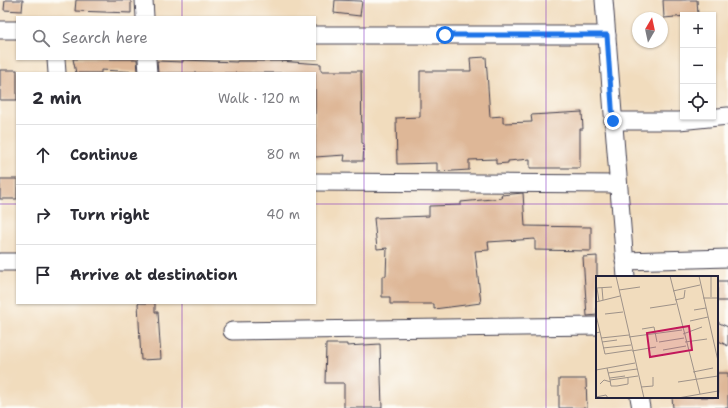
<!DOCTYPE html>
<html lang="en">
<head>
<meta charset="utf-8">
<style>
	:root { --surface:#fff; --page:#f2f2f3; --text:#2b2b33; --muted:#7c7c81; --line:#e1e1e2 }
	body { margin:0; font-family:"Shantell Sans",sans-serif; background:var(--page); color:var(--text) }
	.controls { position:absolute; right:12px; top:12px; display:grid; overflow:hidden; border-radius:0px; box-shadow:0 1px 3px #0004 }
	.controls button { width:36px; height:36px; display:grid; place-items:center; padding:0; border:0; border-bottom:1px solid var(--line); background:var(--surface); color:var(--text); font:20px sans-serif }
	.compass { position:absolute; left:632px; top:12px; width:36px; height:36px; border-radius:50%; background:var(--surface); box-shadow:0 1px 3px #0004; rotate:9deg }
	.stop { position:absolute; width:12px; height:12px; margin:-9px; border:3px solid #1a73e8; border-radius:50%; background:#fff }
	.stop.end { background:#1a73e8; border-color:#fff; box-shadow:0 1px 4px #0008 }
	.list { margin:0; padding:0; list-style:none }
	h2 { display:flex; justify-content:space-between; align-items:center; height:52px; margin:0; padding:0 16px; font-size:17px }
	h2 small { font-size:13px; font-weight:400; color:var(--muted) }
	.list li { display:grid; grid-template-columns:26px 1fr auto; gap:12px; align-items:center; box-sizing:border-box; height:60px; padding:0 16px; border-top:1px solid var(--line) }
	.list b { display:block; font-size:15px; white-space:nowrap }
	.list em { font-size:13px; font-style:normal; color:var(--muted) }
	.icon { flex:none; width:22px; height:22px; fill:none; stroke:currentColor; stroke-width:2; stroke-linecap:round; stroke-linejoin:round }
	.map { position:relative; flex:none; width:728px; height:408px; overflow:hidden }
	.search { position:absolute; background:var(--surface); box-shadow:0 1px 3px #0004; left:16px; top:16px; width:300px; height:44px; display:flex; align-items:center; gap:10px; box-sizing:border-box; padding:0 14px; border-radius:0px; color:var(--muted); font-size:15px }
	.panel { position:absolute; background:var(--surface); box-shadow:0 1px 3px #0004; left:16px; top:72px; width:300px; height:232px; border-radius:0px }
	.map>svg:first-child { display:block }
</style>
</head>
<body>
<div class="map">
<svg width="728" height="408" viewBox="0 0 728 408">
	<rect width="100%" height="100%" fill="#fdfcf7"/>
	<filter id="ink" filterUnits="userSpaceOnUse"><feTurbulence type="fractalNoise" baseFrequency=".025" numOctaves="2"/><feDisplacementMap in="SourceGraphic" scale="8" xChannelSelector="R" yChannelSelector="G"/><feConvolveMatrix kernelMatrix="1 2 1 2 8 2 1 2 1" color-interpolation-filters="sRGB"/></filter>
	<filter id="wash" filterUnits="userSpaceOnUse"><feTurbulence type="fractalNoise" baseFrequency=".012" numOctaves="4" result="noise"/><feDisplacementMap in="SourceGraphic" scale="16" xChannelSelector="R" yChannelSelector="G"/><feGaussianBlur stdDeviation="0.9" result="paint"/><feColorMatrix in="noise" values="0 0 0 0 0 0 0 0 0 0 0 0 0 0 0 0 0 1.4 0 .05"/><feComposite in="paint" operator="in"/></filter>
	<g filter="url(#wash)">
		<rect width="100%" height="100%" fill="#f1dcbd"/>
		<g id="blocks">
			<!-- building -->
			<g fill="#deb797">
				<polygon points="5,0 23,0 22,11 4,10"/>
				<polygon points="76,0 131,0 131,13 75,11"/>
				<polygon points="335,0 362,1 360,16 334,13"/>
				<polygon points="663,0 697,0 698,15 664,18"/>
				<polygon points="486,57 490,117 503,116 503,123 532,122 531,115 582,112 583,129 580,129 580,168 530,168 530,159 508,161 508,163 496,164 496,159 469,160 469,170 437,172 437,163 397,164 396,118 420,117 420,71 471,71 470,58"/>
				<polygon points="73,59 137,59 138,72 101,70 101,73 76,73"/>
				<polygon points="183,60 237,62 237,61 279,61 321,64 321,71 361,71 362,143 364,144 363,161 344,161 345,155 315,157 315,73 158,73 157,61 183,62"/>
				<rect x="0" y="70" width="17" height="30"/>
				<rect x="0" y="179" width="17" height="20"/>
				<polygon points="523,193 525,226 591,227 591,251 535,250 535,239 488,242 489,250 475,251 481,303 434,309 434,304 390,304 390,297 382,297 382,276 386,276 387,248 377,249 374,218 429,216 429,206 461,205 461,202 502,198 501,195"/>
				<polygon points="597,256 597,315 587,316 583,257"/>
				<rect x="717" y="281" width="11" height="20"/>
				<polygon points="138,303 155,303 155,312 158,312 161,359 141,360"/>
				<polygon points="717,322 728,327 728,346 717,340"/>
				<polygon points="326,344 347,344 347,346 380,344 382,408 344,408 344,383 325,383"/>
				<polygon points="717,373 728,373 728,408 673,408 672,397 717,397"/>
				<polygon points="559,379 586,379 587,408 559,408"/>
			</g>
		</g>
	</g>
	<g filter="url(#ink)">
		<use href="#blocks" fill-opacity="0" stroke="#413e4e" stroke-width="1"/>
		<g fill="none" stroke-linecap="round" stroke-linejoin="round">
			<!-- minor casing -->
			<g stroke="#413e4e" stroke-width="19">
				<g id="minor">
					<polyline points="144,0 145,17"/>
					<polyline points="604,0 626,277"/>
					<polyline points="0,30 17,30"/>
					<polyline points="315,35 607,35"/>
					<polyline points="56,59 57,73"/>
					<polyline points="147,59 148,73"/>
					<polyline points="613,121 679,121 728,116"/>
					<polyline points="315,182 617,184"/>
					<polyline points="624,261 728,258"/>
					<polyline points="0,262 17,262"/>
					<polyline points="232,331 597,326"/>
					<polyline points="639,397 641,408"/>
				</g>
			</g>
			<!-- minor -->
			<use href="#minor" stroke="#fff" stroke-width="17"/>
		</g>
	</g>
	<g fill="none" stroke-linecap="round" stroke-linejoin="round" filter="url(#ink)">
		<!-- route -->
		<polyline stroke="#1a73e8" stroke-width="5" points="445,35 607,35 613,121"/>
	</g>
	<!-- grid -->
	<path fill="none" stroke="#7b2cbf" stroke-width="1" stroke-opacity="0.55" d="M182 0V17M364 0V408M546 0V408M182 59V73M0 204H17M315 204H728M182 303V408"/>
	<!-- overview -->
	<g transform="translate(596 276)">
		<rect width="122" height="122" fill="#f1dcbd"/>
		<path fill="none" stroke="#9e9289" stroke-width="1" d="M20 0 48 122M74 0 104 118M103 0 122 85M0 12 16 11M1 12 3 25M6 12 7 24M23 14 44 11M77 15 104 9M115 21V0M107 22H122M79 24 88 22 89 14M0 26 24 20M54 32 80 28M98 34 110 32M9 38 27 36M0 39 4 56M94 45 112 41M46 53 58 51 61 66M0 57 4 56 9 78 36 74M87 58 106 51M33 61 86 54M5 62 33 59M6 66 21 64M63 66 88 62M89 66 111 63M7 72 35 69M67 74 90 70M36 75 60 71M11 92 14 104 42 100M0 94 39 87M97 96 117 92M12 97 41 93M14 102 29 100M14 104 15 110H21L32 108V102M82 106 122 100M4 108 8 104 15 106M45 111 57 110V101M0 121 10 119 12 122M82 122 122 115"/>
		<path fill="#c2185b" fill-opacity="0.15" stroke="#c2185b" stroke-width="2" d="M93 50 96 74 54 81 51 57Z"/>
		<rect width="122" height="122" fill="none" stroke="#22223b" stroke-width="2"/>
	</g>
</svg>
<div class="controls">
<button>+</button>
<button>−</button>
<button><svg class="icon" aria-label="locate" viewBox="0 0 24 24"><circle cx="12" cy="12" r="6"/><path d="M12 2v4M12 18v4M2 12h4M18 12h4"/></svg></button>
</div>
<svg class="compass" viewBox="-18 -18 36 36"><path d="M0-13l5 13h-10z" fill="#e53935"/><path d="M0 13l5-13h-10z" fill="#7c7c81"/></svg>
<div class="stop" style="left:445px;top:35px"></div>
<div class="stop end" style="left:613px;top:121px"></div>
<div class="search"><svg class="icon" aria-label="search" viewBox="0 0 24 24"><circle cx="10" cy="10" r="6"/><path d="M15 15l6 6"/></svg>Search here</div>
<section class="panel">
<h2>2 min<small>Walk · 120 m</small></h2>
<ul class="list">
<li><svg class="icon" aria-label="ahead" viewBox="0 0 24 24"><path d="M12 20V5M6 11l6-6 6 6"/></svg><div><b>Continue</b></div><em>80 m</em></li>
<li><svg class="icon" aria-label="right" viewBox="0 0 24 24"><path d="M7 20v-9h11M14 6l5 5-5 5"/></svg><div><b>Turn right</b></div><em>40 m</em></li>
<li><svg class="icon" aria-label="arrive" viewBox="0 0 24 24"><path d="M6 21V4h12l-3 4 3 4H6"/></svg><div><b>Arrive at destination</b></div></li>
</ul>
</section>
</div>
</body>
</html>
